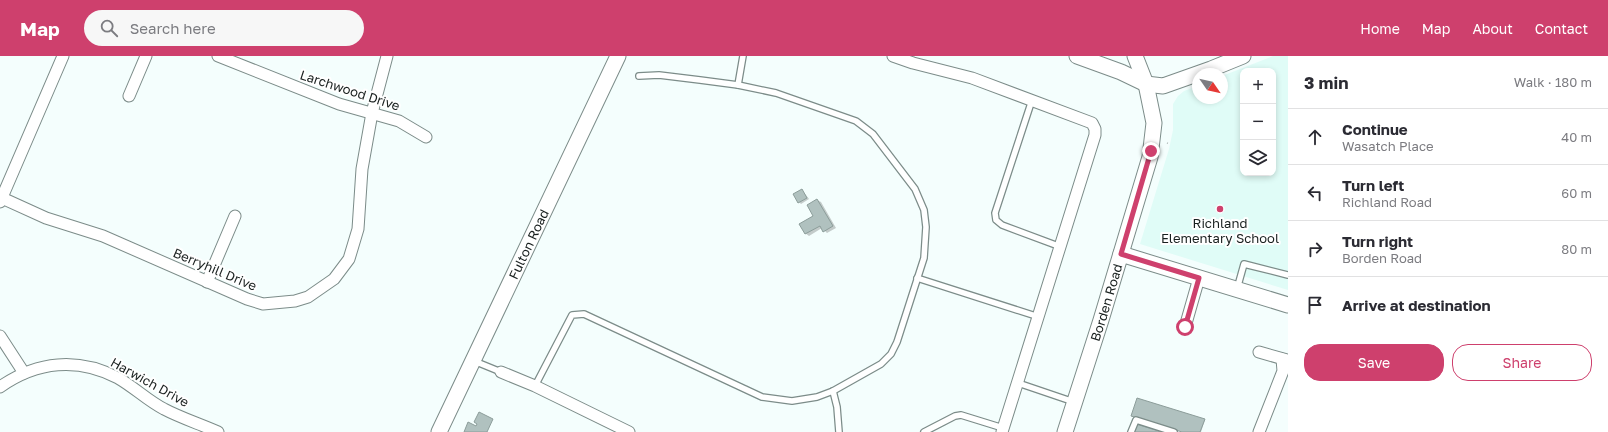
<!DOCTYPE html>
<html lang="en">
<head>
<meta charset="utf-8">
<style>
	:root { --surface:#fff; --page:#f7f7f7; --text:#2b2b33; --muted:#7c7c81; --line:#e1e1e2; --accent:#ce406d }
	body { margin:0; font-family:"Golos Text",sans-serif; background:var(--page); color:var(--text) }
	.controls { position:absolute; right:12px; top:12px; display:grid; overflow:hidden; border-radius:8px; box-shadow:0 2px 6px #0003 }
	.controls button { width:36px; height:36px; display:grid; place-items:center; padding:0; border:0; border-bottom:1px solid var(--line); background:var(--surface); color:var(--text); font:20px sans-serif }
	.compass { position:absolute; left:1192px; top:12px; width:36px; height:36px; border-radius:50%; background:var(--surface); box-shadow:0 2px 6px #0003; rotate:124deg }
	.stop { position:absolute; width:12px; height:12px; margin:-9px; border:3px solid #ce406d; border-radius:50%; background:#fff }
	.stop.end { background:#ce406d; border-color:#fff; box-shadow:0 1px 4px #0008 }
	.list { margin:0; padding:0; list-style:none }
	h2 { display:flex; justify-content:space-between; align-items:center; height:52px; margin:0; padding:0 16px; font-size:17px }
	h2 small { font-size:13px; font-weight:400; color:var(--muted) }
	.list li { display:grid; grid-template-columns:26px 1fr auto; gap:12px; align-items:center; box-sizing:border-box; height:56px; padding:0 16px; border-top:1px solid var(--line) }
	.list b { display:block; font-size:15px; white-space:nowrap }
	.list p { margin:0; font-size:13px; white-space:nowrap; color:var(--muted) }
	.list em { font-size:13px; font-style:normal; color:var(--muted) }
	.actions { display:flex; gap:8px; padding:12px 16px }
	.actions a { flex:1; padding:9px 0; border:1px solid var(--accent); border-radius:16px; text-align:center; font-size:14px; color:var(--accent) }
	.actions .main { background:var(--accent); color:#fff }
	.icon { flex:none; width:22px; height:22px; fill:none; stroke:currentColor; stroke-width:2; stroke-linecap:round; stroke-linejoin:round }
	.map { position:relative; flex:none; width:1288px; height:376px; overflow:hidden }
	header { display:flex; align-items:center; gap:24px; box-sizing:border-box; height:56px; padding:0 20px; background:var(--accent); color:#fff }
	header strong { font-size:19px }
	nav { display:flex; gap:22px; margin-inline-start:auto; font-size:14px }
	.search { width:280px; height:36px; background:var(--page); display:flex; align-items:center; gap:10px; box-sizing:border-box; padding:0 14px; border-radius:22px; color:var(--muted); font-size:15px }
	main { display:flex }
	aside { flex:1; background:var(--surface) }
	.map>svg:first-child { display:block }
</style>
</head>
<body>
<header>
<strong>Map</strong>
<div class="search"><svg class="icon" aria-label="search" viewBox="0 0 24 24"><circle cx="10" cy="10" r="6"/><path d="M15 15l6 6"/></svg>Search here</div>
<nav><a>Home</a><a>Map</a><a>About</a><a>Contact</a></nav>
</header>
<main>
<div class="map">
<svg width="1288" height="376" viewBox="0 0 1288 376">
	<rect width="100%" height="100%" fill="#f4fefd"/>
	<!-- built -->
	<path fill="#e0fcf7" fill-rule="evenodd" d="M1273 0H1288V234L1140 188 1169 93 1173 74V48L1178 40 1184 35 1198 30V42H1222V20ZM1243 15H1273V117H1243Z"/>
	<!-- shadow -->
	<g fill="#0003">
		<polygon points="802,134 809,143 801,148 799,146"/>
		<polygon points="817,144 821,146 836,172 827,177 822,172 809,180 805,177 815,160"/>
		<polygon points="1138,343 1205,364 1201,376 1184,376"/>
	</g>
	<!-- building -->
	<g fill="#b0c1bf" stroke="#8c9d9a">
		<polygon points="802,133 807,142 798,147 793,138"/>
		<polygon points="817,143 833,170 823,176 820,170 805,178 799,168 813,160 807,149"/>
		<polygon points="1137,342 1205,363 1200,376 1182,376 1131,360"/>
		<polygon points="479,356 493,363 487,376 464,376 468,366 476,370 477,368 474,366"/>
		<polygon points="1136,368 1162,376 1133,376"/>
	</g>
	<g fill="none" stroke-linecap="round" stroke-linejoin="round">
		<!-- lane casing -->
		<g stroke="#7c8c89" stroke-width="8">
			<g id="lane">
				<polyline points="738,29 743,0"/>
				<polyline points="1032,44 995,157 996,164 1002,169 1061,191"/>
				<polyline points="917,222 1039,261"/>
				<polyline points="1237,233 1244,208 1288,219"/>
				<polyline points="474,305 501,316"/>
				<polyline points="1018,327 1074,346"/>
				<polyline points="535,330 572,259 584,258 762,341 792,345 817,341 833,335 881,308 891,298 897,286 924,202 926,171 924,154 915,133 873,78 856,65 776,37 738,29 700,24 659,19 639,20"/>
				<polyline points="833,335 837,351 839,376"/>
				<polyline points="924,376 955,360 961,359 1003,372"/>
				<polyline points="1131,376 1136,364 1174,376"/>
			</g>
		</g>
		<!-- street casing -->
		<g stroke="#7c8c89" stroke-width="13">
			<g id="street">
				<polyline points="218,0 339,48 399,65 426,81"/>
				<polyline points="893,0 913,7 972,22 1092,67 1095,73 1095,79 1002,376"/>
				<polyline points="129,40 146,0"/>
				<polyline points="2,142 46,162 103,180 247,243 263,248 295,245 308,241 334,223 349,203 358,173 362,113 372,57 387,0"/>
				<polyline points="0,146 63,0"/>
				<polyline points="207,226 235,160"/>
				<polyline points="1185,271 1199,222"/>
				<polyline points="0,280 24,317"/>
				<polyline points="1259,296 1287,304"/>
				<polyline points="501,316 535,330 629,376"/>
				<path d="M0 331C37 305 78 301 118 322 134 331 148 345 164 353 181 362 200 368 218 376"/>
				<polyline points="1259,376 1283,315 1282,303"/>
			</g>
		</g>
		<!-- secondary casing -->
		<g stroke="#7c8c89" stroke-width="17">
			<g id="secondary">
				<polyline points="1077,0 1121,16 1146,28 1163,30 1211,13 1243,0"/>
				<polyline points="1121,198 1288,249"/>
				<path id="s1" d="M439 376 618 0"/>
				<path id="s2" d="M1065 376 1101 264 1150 101 1154 67 1146 28 1135 0"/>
			</g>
		</g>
		<!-- path -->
		<polyline stroke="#adb6b5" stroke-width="1.5" stroke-dasharray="1 3" stroke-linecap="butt" points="1167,87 1169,88"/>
		<!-- lane -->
		<use href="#lane" stroke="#fff" stroke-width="5.5"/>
		<!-- street -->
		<use href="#street" stroke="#fff" stroke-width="11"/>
		<!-- secondary -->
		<use href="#secondary" stroke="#fff" stroke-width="15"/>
	</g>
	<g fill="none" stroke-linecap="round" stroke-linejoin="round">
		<!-- route -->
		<polyline stroke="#ce406d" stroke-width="5" points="1151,95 1121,198 1199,222 1185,271"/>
	</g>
	<!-- markers -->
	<circle fill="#ce406d" stroke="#fff" stroke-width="1.5" cx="1220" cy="153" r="4"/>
	<g text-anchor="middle" stroke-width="4" stroke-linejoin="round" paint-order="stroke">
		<!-- street labels -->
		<g font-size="13" fill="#19201f" stroke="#fff">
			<text transform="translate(350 34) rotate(18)" y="5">Larchwood Drive</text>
			<text dy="5" stroke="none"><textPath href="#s1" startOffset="208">Fulton Road</textPath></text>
			<text transform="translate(215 213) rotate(23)" y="5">Berryhill Drive</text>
			<text dy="5" stroke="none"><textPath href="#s2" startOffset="136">Borden Road</textPath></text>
			<text transform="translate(150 326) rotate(29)" y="5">Harwich Drive</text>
		</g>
		<!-- poi labels -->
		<g font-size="13" fill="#19201f" stroke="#fff">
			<text x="1220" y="172">Richland<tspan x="1220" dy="15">Elementary School</tspan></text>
		</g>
	</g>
</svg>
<div class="controls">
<button>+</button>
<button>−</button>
<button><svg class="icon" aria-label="layers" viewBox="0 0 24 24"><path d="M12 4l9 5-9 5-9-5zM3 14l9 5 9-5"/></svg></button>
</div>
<svg class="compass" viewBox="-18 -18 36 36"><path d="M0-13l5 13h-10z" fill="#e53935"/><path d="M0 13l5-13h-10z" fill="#7c7c81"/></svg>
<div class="stop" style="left:1185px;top:271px"></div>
<div class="stop end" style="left:1151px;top:95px"></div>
</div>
<aside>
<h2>3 min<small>Walk · 180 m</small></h2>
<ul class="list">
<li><svg class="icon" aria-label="ahead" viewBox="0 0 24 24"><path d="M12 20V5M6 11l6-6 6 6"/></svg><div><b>Continue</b><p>Wasatch Place</p></div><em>40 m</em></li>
<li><svg class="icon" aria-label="left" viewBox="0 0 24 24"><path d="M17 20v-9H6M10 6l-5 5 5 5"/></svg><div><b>Turn left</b><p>Richland Road</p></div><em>60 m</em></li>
<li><svg class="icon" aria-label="right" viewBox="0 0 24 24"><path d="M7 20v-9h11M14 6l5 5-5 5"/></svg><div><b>Turn right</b><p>Borden Road</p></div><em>80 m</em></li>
<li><svg class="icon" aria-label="arrive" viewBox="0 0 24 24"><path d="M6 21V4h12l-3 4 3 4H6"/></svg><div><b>Arrive at destination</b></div></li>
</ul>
<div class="actions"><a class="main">Save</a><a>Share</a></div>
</aside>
</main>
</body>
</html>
